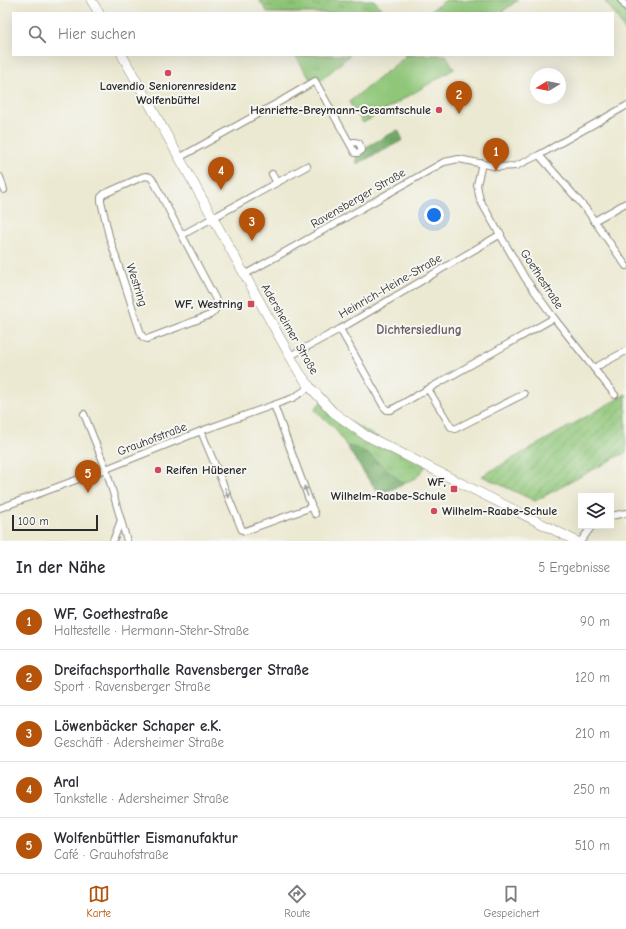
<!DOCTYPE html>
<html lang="de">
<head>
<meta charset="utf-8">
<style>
	:root { --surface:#fff; --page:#f7f7f7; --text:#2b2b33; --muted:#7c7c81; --line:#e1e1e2; --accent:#b45309 }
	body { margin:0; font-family:"Comic Neue",sans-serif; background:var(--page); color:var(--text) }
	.controls { position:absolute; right:12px; bottom:12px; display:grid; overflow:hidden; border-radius:0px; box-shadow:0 4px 16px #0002 }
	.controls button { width:36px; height:36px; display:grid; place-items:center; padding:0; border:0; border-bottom:1px solid var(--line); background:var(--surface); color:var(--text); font:20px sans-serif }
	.compass { position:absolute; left:530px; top:68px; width:36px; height:36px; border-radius:50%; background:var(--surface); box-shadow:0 4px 16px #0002; rotate:260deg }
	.scale { position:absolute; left:12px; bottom:10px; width:86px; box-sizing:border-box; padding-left:4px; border:2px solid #2b2b2b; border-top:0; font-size:11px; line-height:14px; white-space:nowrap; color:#2b2b2b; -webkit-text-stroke:3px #f6f6f2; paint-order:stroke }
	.you { position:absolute; left:434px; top:215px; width:14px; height:14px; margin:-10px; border:3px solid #fff; border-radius:50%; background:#1a73e8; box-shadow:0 0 0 6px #1a73e833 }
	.badge { display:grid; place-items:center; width:26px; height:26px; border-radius:50%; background:var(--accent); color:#fff; font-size:13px; font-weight:700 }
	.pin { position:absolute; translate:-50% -33px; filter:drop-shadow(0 1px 2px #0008) }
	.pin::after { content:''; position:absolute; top:21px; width:14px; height:12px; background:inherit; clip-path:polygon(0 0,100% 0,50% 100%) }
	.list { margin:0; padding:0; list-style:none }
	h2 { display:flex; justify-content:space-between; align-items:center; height:52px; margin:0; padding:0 16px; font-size:17px }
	h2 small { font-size:13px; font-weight:400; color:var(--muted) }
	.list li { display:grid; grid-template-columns:26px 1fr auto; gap:12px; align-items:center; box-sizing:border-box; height:56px; padding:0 16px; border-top:1px solid var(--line) }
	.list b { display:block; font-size:15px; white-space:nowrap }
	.list p { margin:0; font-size:13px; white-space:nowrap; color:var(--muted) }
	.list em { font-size:13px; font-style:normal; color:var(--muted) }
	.icon { flex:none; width:22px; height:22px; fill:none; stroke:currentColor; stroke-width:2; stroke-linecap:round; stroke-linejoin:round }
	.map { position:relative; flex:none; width:626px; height:541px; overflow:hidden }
	.search { position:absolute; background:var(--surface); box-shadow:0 4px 16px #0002; left:12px; right:12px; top:12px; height:44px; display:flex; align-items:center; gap:10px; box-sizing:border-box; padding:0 14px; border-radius:0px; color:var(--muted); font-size:15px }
	.sheet { height:332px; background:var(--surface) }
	nav { display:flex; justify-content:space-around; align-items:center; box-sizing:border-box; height:56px; border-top:1px solid var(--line); background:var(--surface); font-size:11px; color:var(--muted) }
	nav a { display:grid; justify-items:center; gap:2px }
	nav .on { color:var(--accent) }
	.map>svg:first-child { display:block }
</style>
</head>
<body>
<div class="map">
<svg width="626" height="541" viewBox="0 0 626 541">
	<defs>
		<pattern id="grass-tufts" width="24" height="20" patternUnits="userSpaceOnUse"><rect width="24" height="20" fill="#8fc678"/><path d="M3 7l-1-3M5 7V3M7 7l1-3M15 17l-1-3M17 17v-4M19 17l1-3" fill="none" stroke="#75a163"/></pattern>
		<pattern id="forest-crowns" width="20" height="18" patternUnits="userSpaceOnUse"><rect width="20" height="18" fill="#73ab68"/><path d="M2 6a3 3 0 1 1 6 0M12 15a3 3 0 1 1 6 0" fill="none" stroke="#5f8b56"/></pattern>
		<pattern id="garden-furrows" width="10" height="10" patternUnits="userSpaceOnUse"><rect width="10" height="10" fill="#8fc678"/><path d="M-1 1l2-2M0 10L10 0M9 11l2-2" fill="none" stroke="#75a163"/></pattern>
	</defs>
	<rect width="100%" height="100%" fill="#f6f6f2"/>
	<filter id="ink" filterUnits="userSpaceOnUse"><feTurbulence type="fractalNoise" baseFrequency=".025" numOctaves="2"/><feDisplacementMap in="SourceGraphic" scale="8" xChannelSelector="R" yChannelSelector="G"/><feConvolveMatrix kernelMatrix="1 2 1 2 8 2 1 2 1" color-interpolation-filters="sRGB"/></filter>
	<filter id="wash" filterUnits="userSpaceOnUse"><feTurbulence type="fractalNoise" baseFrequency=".012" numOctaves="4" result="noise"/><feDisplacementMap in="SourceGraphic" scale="16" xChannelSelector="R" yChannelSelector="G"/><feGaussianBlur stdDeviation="0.9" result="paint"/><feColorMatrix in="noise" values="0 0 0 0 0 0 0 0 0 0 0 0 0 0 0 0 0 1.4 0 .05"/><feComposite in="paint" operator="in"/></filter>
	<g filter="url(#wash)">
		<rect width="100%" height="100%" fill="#ece9d2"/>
		<!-- grass -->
		<g fill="url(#grass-tufts)" stroke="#5d7852">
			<polygon points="259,0 374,0 385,13 268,13"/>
			<polygon points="604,0 626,0 626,32 614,13"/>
			<polygon points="295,55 350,55 320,81 310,79"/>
			<polygon points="322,401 333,412 426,466 416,478 403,483 402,485 387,491 377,490 366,476 335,428 315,410 315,408"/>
		</g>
		<!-- forest -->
		<g fill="url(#forest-crowns)" stroke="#4f6b4a">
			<polygon points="398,130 403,140 357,164 356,156 364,151 366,147"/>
			<path d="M347 446C367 449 387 470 403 483L402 485 387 491 377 490 366 476Z"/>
		</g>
		<!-- garden -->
		<polygon fill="url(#garden-furrows)" stroke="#5d7852" points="626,394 626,452 535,501 482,476"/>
		<!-- pitch -->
		<g fill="#8fc678" stroke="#5d7852">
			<polygon points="446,0 518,0 503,11 503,13 431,13 430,11"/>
			<polygon points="404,55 446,55 454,69 363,123 349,102 405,57"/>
		</g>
	</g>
	<g filter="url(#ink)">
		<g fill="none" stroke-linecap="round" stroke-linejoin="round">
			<!-- street casing -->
			<g stroke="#8c8a7e" stroke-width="8">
				<g id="street">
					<polyline points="621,0 626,7"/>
					<polyline points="539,155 586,209 626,266"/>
					<polyline points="179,158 281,101 315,81 355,153 358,153 362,150 359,143 354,142 350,143"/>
					<polyline points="482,163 477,185 480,200 525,278 554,318 615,395"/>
					<polyline points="272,174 277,183"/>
					<path d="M146 176 150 177 153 180 215 298C218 305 217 310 210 315L147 339 143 337 141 334 109 236 101 201V197L104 194 142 177Z"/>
					<polyline points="0,177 4,190"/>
					<polyline points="594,221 626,203"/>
					<polyline points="182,235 307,166"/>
					<polyline points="244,275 444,162 459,159 498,167 516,166 539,155 626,106"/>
					<polyline points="340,329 384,407 387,410 391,410 554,318"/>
					<polyline points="290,356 340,329 501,234"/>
					<polyline points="594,368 626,351"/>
					<polyline points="428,389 451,427 455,429 524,394"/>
					<polyline points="84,414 106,469 127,541"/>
					<polyline points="201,431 242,530 245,531 309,508 311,505 274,405"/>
					<polyline points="311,505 315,514"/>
					<polyline points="0,508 106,469 201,431 293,398 310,387"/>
					<polyline points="611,516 626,513"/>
					<polyline points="113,541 121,520"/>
					<polyline points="581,541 592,526"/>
				</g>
			</g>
			<!-- secondary casing -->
			<g stroke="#8c8a7e" stroke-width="10">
				<g id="secondary">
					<polyline points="91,0 99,13"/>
					<polyline points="122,55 299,372 310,387 333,412 365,435 576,541"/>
				</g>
			</g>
			<!-- street -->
			<use href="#street" stroke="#fff" stroke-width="6"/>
			<!-- secondary -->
			<use href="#secondary" stroke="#fff" stroke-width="9"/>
		</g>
		<!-- one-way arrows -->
		<defs><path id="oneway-solid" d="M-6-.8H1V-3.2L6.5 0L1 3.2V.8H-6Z"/></defs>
		<g fill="#a0a0a0">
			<use href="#oneway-solid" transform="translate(306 491) rotate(-110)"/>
			<use href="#oneway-solid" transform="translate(227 493) rotate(67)"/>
		</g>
	</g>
	<!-- markers -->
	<g fill="#d1495b" stroke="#f6f6f2" stroke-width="1.5">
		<circle cx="168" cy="73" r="4"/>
		<circle cx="439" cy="110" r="4"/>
		<rect x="247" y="300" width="8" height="8" rx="2"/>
		<circle cx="158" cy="470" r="4"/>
		<rect x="450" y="485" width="8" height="8" rx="2"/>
		<circle cx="434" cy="511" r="4"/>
	</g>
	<g text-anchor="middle" stroke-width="4" stroke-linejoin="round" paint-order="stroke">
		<!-- poi labels -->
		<g font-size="12" font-weight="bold" fill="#2b2b2b" stroke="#f6f6f2" text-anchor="end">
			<text x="168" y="90" text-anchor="middle">Lavendio Seniorenresidenz<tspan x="168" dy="14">Wolfenbüttel</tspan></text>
			<text x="431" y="114">Henriette-Breymann-Gesamtschule</text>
			<text x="243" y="308">WF, Westring</text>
			<text x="166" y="474" text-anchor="start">Reifen Hübener</text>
			<text x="446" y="486">WF,<tspan x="446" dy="14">Wilhelm-Raabe-Schule</tspan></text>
			<text x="442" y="515" text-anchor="start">Wilhelm-Raabe-Schule</text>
		</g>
		<!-- street labels -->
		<g font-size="12" fill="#2b2b2b" stroke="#f6f6f2">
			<text transform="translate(358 198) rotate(-30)" y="4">Ravensberger Straße</text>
			<text transform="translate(542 279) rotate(57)" y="4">Goethestraße</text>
			<text transform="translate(137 285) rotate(72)" y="4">Westring</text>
			<text transform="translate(390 286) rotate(-30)" y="4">Heinrich-Heine-Straße</text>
			<text transform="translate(290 329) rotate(60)" y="4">Adersheimer Straße</text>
			<text transform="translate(152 439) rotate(-21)" y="4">Grauhofstraße</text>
		</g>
		<!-- neighbourhood labels -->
		<g font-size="13" font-weight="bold" fill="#6b5a60" stroke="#f6f6f2">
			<text x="419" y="334">Dichtersiedlung</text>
		</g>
	</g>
</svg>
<div class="controls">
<button><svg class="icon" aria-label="layers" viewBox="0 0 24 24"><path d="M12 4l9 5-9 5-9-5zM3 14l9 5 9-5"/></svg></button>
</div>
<svg class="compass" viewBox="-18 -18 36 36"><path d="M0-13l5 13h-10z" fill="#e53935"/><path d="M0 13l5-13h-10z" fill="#7c7c81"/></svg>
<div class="scale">100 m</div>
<div class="you"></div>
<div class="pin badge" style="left:496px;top:171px">1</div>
<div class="pin badge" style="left:459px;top:114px">2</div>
<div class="pin badge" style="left:252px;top:241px">3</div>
<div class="pin badge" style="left:221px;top:190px">4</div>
<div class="pin badge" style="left:88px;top:493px">5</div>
<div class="search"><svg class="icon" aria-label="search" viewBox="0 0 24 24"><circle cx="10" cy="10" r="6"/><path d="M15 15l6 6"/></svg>Hier suchen</div>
</div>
<section class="sheet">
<h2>In der Nähe<small>5 Ergebnisse</small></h2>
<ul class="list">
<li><span class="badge">1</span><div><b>WF, Goethestraße</b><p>Haltestelle · Hermann-Stehr-Straße</p></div><em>90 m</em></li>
<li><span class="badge">2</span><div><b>Dreifachsporthalle Ravensberger Straße</b><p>Sport · Ravensberger Straße</p></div><em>120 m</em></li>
<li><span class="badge">3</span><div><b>Löwenbäcker Schaper e.K.</b><p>Geschäft · Adersheimer Straße</p></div><em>210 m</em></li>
<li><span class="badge">4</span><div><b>Aral</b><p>Tankstelle · Adersheimer Straße</p></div><em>250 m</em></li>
<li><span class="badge">5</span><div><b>Wolfenbüttler Eismanufaktur</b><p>Café · Grauhofstraße</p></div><em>510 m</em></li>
</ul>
</section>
<nav>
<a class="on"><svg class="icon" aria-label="map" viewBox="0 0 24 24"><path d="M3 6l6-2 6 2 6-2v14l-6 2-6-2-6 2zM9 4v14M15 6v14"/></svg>Karte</a>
<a><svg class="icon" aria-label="directions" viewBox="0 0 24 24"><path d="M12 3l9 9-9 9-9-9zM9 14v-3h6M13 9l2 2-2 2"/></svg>Route</a>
<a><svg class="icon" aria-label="saved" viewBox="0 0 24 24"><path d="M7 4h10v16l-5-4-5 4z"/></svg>Gespeichert</a>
</nav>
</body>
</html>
